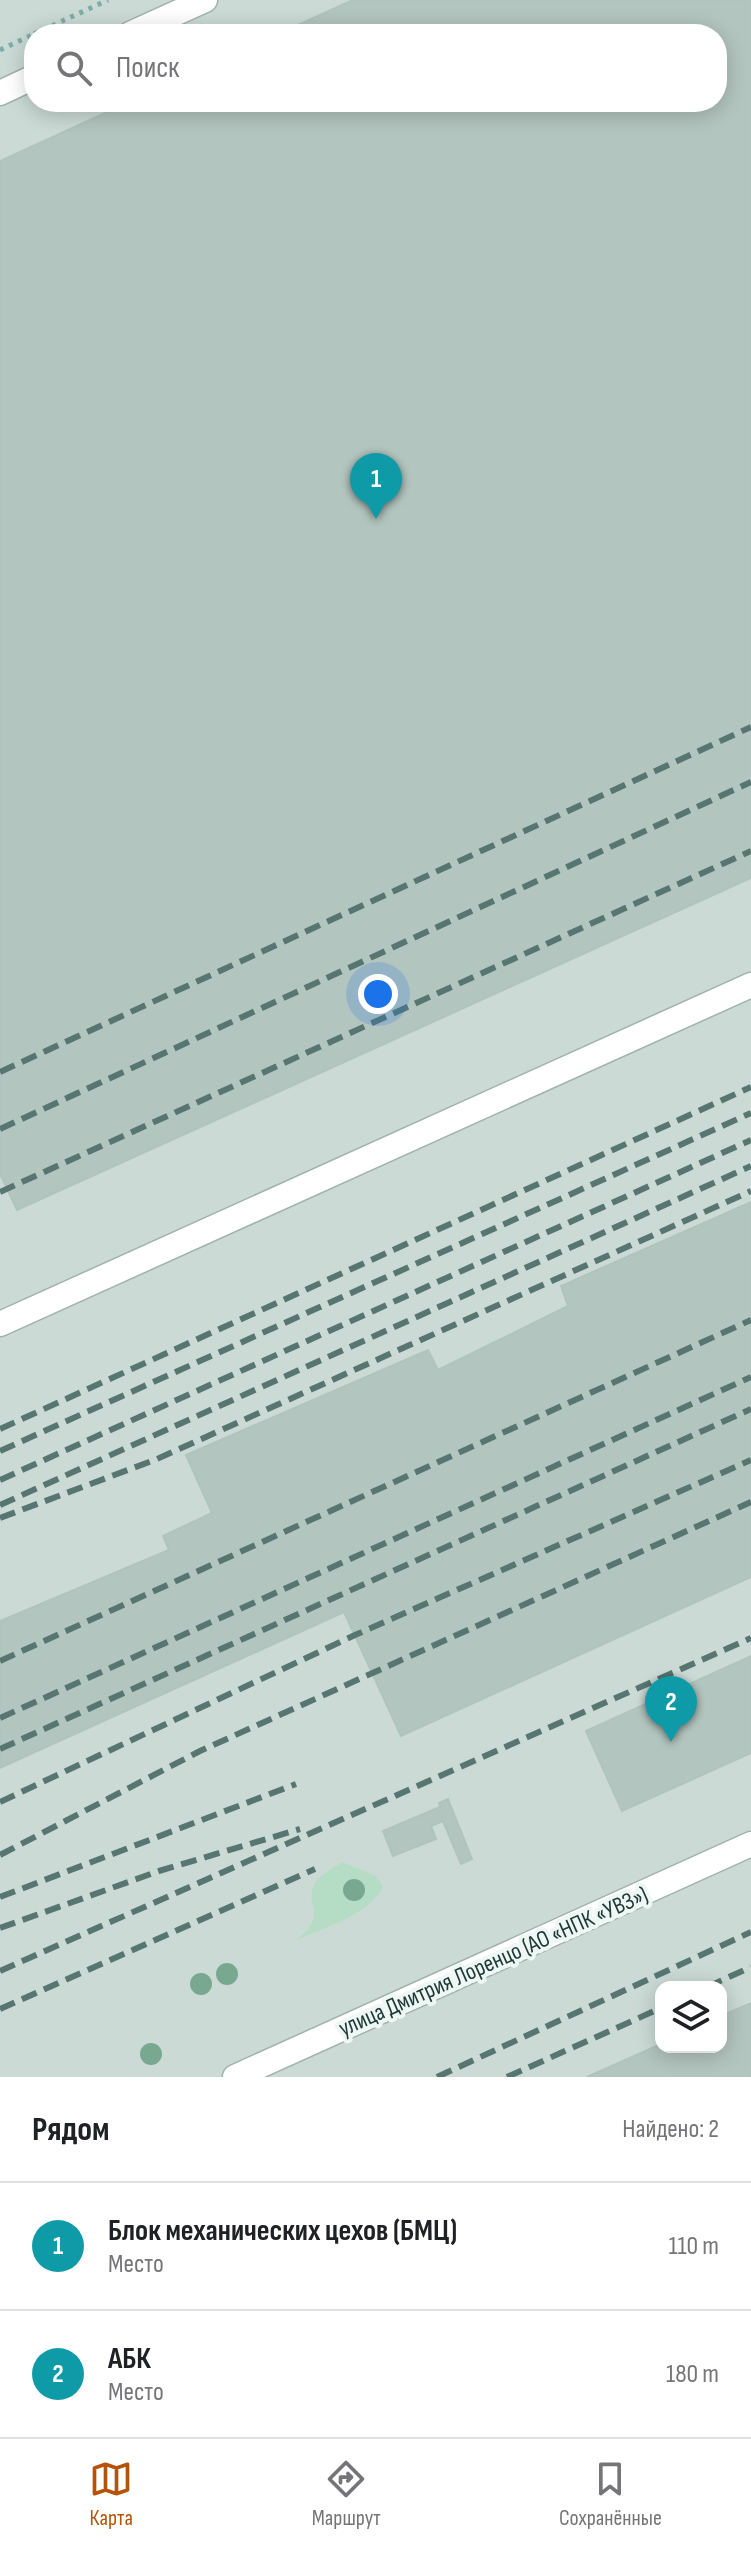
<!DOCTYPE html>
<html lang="ru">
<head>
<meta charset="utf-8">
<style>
	:root { --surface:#fff; --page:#f2f2f2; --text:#202124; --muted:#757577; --line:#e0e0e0; --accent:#b45309 }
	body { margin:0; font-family:"Sofia Sans Condensed",sans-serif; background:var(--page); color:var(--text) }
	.controls { position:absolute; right:24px; bottom:24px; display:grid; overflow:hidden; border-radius:16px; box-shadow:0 4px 20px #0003 }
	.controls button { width:72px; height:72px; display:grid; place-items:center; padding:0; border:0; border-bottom:2px solid var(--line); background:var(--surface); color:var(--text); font:40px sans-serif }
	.you { position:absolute; left:378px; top:994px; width:28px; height:28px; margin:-20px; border:6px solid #fff; border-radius:50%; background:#1a73e8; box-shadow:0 0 0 12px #1a73e833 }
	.badge { display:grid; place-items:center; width:52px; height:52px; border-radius:50%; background:var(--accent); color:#fff; font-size:26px; font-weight:700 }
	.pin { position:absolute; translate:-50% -66px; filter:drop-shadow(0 2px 4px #0008) }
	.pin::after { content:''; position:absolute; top:42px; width:28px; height:24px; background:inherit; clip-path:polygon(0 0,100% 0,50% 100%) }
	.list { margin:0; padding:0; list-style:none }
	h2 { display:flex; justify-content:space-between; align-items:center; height:104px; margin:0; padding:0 32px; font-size:34px }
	h2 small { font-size:26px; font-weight:400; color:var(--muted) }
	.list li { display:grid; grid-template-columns:52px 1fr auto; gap:24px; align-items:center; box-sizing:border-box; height:128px; padding:0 32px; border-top:2px solid var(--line) }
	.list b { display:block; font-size:30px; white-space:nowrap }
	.list p { margin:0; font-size:26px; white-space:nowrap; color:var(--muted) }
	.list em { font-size:26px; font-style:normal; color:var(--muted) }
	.icon { flex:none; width:44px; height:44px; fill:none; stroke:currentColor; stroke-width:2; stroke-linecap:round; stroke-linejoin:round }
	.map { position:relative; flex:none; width:751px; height:2077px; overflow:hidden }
	.search { position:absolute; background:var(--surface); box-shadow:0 4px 20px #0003; left:24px; right:24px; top:24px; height:88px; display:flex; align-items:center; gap:20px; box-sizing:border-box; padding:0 28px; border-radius:32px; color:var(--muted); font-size:30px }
	.sheet { height:360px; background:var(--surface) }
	nav { display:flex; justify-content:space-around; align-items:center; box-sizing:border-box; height:112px; border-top:2px solid var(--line); background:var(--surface); font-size:22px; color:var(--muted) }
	nav a { display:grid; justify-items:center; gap:4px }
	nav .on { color:var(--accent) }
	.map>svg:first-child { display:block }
</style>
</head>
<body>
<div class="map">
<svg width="751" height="2077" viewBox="0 0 751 2077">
	<rect width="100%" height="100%" fill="#ddeae6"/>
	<!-- built -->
	<path fill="#cbdad5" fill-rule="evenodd" d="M0 0H751V2077H0ZM34 34H717V102H34ZM661 1987H721V2047H661Z"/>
	<!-- green -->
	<path fill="#b5dcc4" d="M342 1862 376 1876 383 1886C371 1915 324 1927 297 1940 332 1910 301 1907 316 1882 321 1874 334 1868 342 1862Z"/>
	<!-- building -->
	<g fill="#b3c5bf" stroke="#b0c3bd" stroke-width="2">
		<polygon points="353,0 751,0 751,878 17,1210 0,1174 0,161 129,102 717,102 717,34 278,34"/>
		<polygon points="751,1202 751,1577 401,1736 344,1612 0,1768 0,1621 169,1550 163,1536 212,1513 186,1455 428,1350 438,1370 568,1306 561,1286"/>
		<polygon points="751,1656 751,1753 622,1811 586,1731"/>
		<polygon points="448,1799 472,1859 461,1864 443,1821 431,1826 436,1839 393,1856 383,1831 440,1807 439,1803"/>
		<polygon points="751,2003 751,2077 587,2077 661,2044 661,2047 721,2047 721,2016"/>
	</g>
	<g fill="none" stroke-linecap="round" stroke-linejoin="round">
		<!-- minor casing -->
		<g stroke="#a0b2ad" stroke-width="27">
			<g id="minor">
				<polyline points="130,34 205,0"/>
				<polyline points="0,93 34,77"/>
				<polyline points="0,1324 751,985"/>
				<polyline points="235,2077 751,1844"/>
			</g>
		</g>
		<!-- path -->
		<g stroke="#7cafa4" stroke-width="5" stroke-dasharray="4 6" stroke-linecap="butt">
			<polyline points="34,34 108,0"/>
			<polyline points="0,50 34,34"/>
		</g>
		<!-- minor -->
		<use href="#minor" stroke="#fff" stroke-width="24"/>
		<!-- rail -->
		<g stroke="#587671" stroke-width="6" stroke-dasharray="16 8" stroke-linecap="butt">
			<polyline points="0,1072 751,727"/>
			<polyline points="0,1129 751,782"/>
			<polyline points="0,1192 751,851"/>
			<polyline points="0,1429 751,1087"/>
			<polyline points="0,1451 751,1113"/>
			<polyline points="0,1480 751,1140"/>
			<polyline points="0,1505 751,1166"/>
			<polyline points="0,1518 157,1459 751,1191"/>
			<polyline points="0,1661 751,1320"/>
			<polyline points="0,1718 751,1377"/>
			<polyline points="0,1749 751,1409"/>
			<polyline points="0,1802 355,1635 751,1460"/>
			<polyline points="0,1855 200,1751 751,1502"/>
			<polyline points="0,1897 296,1784"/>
			<polyline points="0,1928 159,1871 300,1829"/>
			<polyline points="0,1971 751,1638"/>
			<polyline points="707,1987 751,1967"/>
			<polyline points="0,2009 315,1869"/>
			<polyline points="437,2077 751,1932"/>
			<polyline points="507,2077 661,2008"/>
		</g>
	</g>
	<!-- trees -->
	<g fill="#79a891">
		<circle cx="354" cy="1890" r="11"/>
		<circle cx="227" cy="1974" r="11"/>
		<circle cx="201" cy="1984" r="11"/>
		<circle cx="151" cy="2054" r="11"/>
	</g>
	<g text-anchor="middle" stroke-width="8" stroke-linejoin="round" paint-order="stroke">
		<!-- street labels -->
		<g font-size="24" fill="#1e3a35" stroke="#eef7f3">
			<text transform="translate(493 1961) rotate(-24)" y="8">улица Дмитрия Лоренцо (АО «НПК «УВЗ»)</text>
		</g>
	</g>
</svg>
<div class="controls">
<button><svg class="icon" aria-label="layers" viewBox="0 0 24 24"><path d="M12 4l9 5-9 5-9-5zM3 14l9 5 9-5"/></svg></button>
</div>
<div class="you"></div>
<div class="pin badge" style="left:376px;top:519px;background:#0f9aa8">1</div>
<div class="pin badge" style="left:671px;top:1742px;background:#0f9aa8">2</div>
<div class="search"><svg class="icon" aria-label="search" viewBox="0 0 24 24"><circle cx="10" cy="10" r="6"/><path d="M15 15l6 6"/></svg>Поиск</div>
</div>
<section class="sheet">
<h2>Рядом<small>Найдено: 2</small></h2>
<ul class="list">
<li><span class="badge" style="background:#0f9aa8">1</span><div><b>Блок механических цехов (БМЦ)</b><p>Место</p></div><em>110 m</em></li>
<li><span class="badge" style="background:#0f9aa8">2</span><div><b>АБК</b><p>Место</p></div><em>180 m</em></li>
</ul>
</section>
<nav>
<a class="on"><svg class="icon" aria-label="map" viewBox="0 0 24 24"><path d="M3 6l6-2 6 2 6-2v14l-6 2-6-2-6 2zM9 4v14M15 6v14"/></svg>Карта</a>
<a><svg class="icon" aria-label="directions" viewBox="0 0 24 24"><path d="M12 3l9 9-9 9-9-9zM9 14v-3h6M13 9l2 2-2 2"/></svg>Маршрут</a>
<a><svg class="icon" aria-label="saved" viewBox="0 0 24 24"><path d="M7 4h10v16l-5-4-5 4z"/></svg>Сохранённые</a>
</nav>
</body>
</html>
